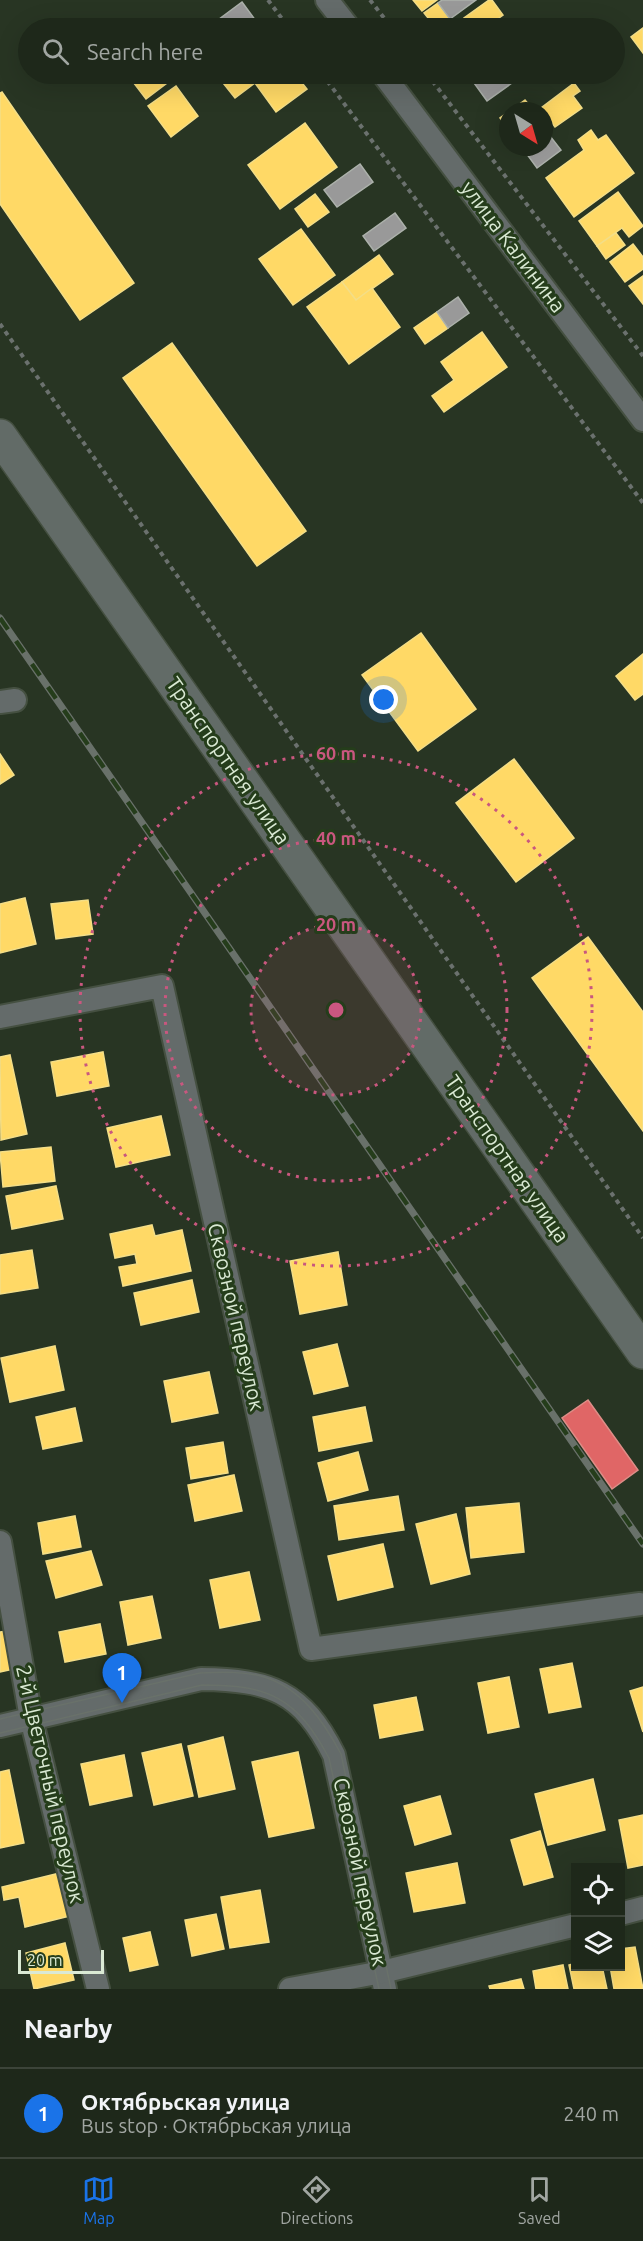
<!DOCTYPE html>
<html lang="en">
<head>
<meta charset="utf-8">
<style>
	:root { --surface:#1e281a; --page:#2b3427; --text:#f1f3f6; --muted:#a1a6a2; --line:#3c4439; --accent:#1a73e8 }
	body { margin:0; font-family:Ubuntu,sans-serif; background:var(--page); color:var(--text) }
	.controls { position:absolute; right:18px; bottom:18px; display:grid; overflow:hidden; border-radius:0px; box-shadow:0 6px 24px #0002 }
	.controls button { width:54px; height:54px; display:grid; place-items:center; padding:0; border:0; border-bottom:2px solid var(--line); background:var(--surface); color:var(--text); font:30px sans-serif }
	.compass { position:absolute; left:499px; top:102px; width:54px; height:54px; border-radius:50%; background:var(--surface); box-shadow:0 6px 24px #0002; rotate:143deg }
	.scale { position:absolute; left:18px; bottom:15px; width:86px; box-sizing:border-box; padding-left:6px; border:3px solid #dae9d4; border-top:0; font-size:16px; line-height:21px; white-space:nowrap; color:#dae9d4; -webkit-text-stroke:4px #253d1b; paint-order:stroke }
	.you { position:absolute; left:384px; top:700px; width:21px; height:21px; margin:-15px; border:4px solid #fff; border-radius:50%; background:#1a73e8; box-shadow:0 0 0 9px #1a73e833 }
	.badge { display:grid; place-items:center; width:39px; height:39px; border-radius:50%; background:var(--accent); color:#fff; font-size:20px; font-weight:700 }
	.pin { position:absolute; translate:-50% -50px; filter:drop-shadow(0 2px 3px #0008) }
	.pin::after { content:''; position:absolute; top:32px; width:21px; height:18px; background:inherit; clip-path:polygon(0 0,100% 0,50% 100%) }
	.list { margin:0; padding:0; list-style:none }
	h2 { display:flex; justify-content:space-between; align-items:center; height:78px; margin:0; padding:0 24px; font-size:26px }
	h2 small { font-size:20px; font-weight:400; color:var(--muted) }
	.list li { display:grid; grid-template-columns:39px 1fr auto; gap:18px; align-items:center; box-sizing:border-box; height:90px; padding:0 24px; border-top:2px solid var(--line) }
	.list b { display:block; font-size:22px; white-space:nowrap }
	.list p { margin:0; font-size:20px; white-space:nowrap; color:var(--muted) }
	.list em { font-size:20px; font-style:normal; color:var(--muted) }
	.icon { flex:none; width:33px; height:33px; fill:none; stroke:currentColor; stroke-width:2; stroke-linecap:round; stroke-linejoin:round }
	.map { position:relative; flex:none; width:643px; height:1989px; overflow:hidden }
	.search { position:absolute; background:var(--surface); box-shadow:0 6px 24px #0002; left:18px; right:18px; top:18px; height:66px; display:flex; align-items:center; gap:15px; box-sizing:border-box; padding:0 21px; border-radius:33px; color:var(--muted); font-size:22px }
	.sheet { height:168px; background:var(--surface) }
	nav { display:flex; justify-content:space-around; align-items:center; box-sizing:border-box; height:84px; border-top:2px solid var(--line); background:var(--surface); font-size:16px; color:var(--muted) }
	nav a { display:grid; justify-items:center; gap:3px }
	nav .on { color:var(--accent) }
	.map>svg:first-child { display:block }
</style>
</head>
<body>
<div class="map">
<svg width="643" height="1989" viewBox="0 0 643 1989">
	<rect width="100%" height="100%" fill="#283523"/>
	<!-- homes -->
	<g fill="#ffd966" stroke="#f4de87" stroke-width="1.5">
		<polygon points="413,0 437,0 422,11"/>
		<polygon points="489,0 492,0 503,15 485,28 479,22 471,28 464,18"/>
		<polygon points="438,3 450,19 436,28 424,13"/>
		<polygon points="643,28 643,53 631,37"/>
		<polygon points="127,74 179,74 146,99"/>
		<polygon points="235,74 295,74 307,89 276,112 255,83 235,98 223,83"/>
		<polygon points="574,83 580,91 573,96 582,108 555,127 541,108"/>
		<polygon points="176,86 198,116 171,137 148,106"/>
		<polygon points="2,92 134,283 80,320 0,204 0,93"/>
		<polygon points="525,100 534,111 510,111"/>
		<polygon points="508,112 508,129 500,118"/>
		<polygon points="305,123 337,167 280,209 248,165"/>
		<polygon points="591,130 598,140 606,135 634,173 574,217 546,178 584,150 578,140"/>
		<polygon points="618,192 643,226 629,237 622,228 597,246 579,221"/>
		<polygon points="315,194 329,212 308,227 295,209"/>
		<polygon points="301,229 335,275 293,305 259,259"/>
		<polygon points="616,233 625,245 606,259 597,246"/>
		<polygon points="633,244 643,257 643,269 625,282 610,262"/>
		<polygon points="379,255 393,274 356,300 342,282"/>
		<polygon points="643,276 643,304 629,286"/>
		<polygon points="342,282 356,300 372,288 400,327 349,364 307,307"/>
		<polygon points="437,312 448,328 425,344 414,328"/>
		<polygon points="482,332 507,367 444,412 432,396 454,380 441,362"/>
		<polygon points="172,343 306,531 257,566 123,378"/>
		<polygon points="421,633 476,709 418,751 362,675"/>
		<polygon points="643,654 643,694 635,700 616,676"/>
		<polygon points="0,754 14,775 0,784"/>
		<polygon points="514,759 574,838 516,882 456,803"/>
		<polygon points="25,898 36,944 0,953 0,904"/>
		<polygon points="88,900 93,934 56,939 51,904"/>
		<polygon points="588,937 643,1012 643,1131 532,978"/>
		<polygon points="103,1052 109,1086 57,1096 51,1062"/>
		<polygon points="10,1055 27,1134 1,1140 0,1057"/>
		<polygon points="161,1116 170,1155 116,1167 107,1128"/>
		<polygon points="51,1147 55,1181 3,1187 0,1152"/>
		<polygon points="56,1186 63,1219 12,1229 6,1196"/>
		<polygon points="152,1225 155,1236 182,1230 191,1271 123,1286 119,1267 137,1264 135,1254 115,1258 110,1234"/>
		<polygon points="32,1250 38,1288 0,1294 0,1255"/>
		<polygon points="338,1252 347,1305 300,1314 290,1261"/>
		<polygon points="192,1280 199,1312 141,1325 134,1293"/>
		<polygon points="337,1344 348,1386 314,1394 303,1352"/>
		<polygon points="55,1346 64,1390 10,1402 1,1358"/>
		<polygon points="209,1372 218,1413 172,1422 164,1381"/>
		<polygon points="365,1407 372,1441 319,1451 313,1417"/>
		<polygon points="75,1408 82,1441 43,1449 36,1417"/>
		<polygon points="223,1442 228,1473 191,1479 186,1448"/>
		<polygon points="358,1452 368,1490 328,1501 318,1463"/>
		<polygon points="234,1475 242,1511 195,1521 188,1485"/>
		<polygon points="398,1496 404,1530 339,1540 334,1506"/>
		<polygon points="519,1503 524,1552 471,1558 466,1508"/>
		<polygon points="456,1514 470,1574 431,1584 416,1524"/>
		<polygon points="75,1516 81,1547 43,1554 38,1523"/>
		<polygon points="383,1544 393,1587 338,1600 328,1556"/>
		<polygon points="91,1551 102,1585 56,1598 46,1561"/>
		<polygon points="249,1572 260,1620 220,1628 210,1580"/>
		<polygon points="152,1596 161,1638 128,1645 120,1602"/>
		<polygon points="100,1624 106,1654 65,1662 59,1632"/>
		<polygon points="7,1631 14,1669 0,1672 0,1632"/>
		<polygon points="572,1663 581,1707 549,1713 540,1669"/>
		<polygon points="509,1677 519,1727 488,1733 478,1683"/>
		<polygon points="643,1687 643,1732 630,1691"/>
		<polygon points="416,1697 423,1730 380,1738 374,1705"/>
		<polygon points="223,1737 235,1789 199,1797 188,1746"/>
		<polygon points="181,1744 193,1796 154,1805 142,1753"/>
		<polygon points="298,1752 314,1828 269,1837 252,1762"/>
		<polygon points="124,1755 132,1796 90,1805 81,1764"/>
		<polygon points="9,1770 24,1843 0,1848 0,1772"/>
		<polygon points="593,1779 605,1830 548,1845 535,1794"/>
		<polygon points="440,1796 451,1834 415,1845 404,1806"/>
		<polygon points="643,1815 643,1865 628,1868 619,1820"/>
		<polygon points="540,1831 553,1877 524,1885 511,1840"/>
		<polygon points="457,1863 465,1903 414,1912 406,1873"/>
		<polygon points="64,1872 74,1915 25,1927 19,1897 4,1900 2,1887"/>
		<polygon points="260,1890 269,1942 230,1948 221,1897"/>
		<polygon points="216,1914 224,1949 192,1956 185,1920"/>
		<polygon points="150,1932 158,1965 130,1971 123,1938"/>
		<polygon points="65,1943 74,1980 34,1989 26,1953"/>
		<polygon points="635,1947 643,1989 614,1989 610,1966 620,1966 620,1949"/>
		<polygon points="576,1963 576,1966 602,1966 607,1989 574,1989 569,1965"/>
		<polygon points="563,1965 568,1989 536,1989 533,1971"/>
		<polygon points="521,1979 524,1989 490,1989 489,1986"/>
	</g>
	<!-- shops -->
	<polygon fill="#e06666" stroke="#de8d87" stroke-width="1.5" points="588,1400 638,1470 612,1489 562,1418"/>
	<!-- industry -->
	<g fill="#999" stroke="#acb1ab" stroke-width="1.5">
		<polygon points="442,0 476,0 450,19 438,3"/>
		<polygon points="242,2 259,25 255,28 218,28 214,23"/>
		<polygon points="486,74 526,74 523,75 527,80 523,83 519,78 487,101 474,83"/>
		<polygon points="550,136 561,150 537,168 526,153 535,147 544,147 544,140"/>
		<polygon points="360,164 373,182 337,207 324,190"/>
		<polygon points="395,213 406,228 374,251 363,236"/>
		<polygon points="458,297 469,313 448,328 437,312"/>
	</g>
	<g fill="none" stroke-linecap="round" stroke-linejoin="round">
		<!-- street casing -->
		<g stroke="#455041" stroke-width="26">
			<g id="street">
				<polyline points="327,0 349,28"/>
				<polyline points="383,74 643,420"/>
				<polyline points="0,702 15,700"/>
				<polyline points="0,1017 162,986 311,1649 640,1604"/>
				<polyline points="0,1542 31,1718 98,1989"/>
				<path d="M0 1726 201 1679C270 1680 302 1691 334 1755L385 1989"/>
				<polyline points="620,1914 643,1908"/>
				<polyline points="290,1989 382,1972 576,1925"/>
			</g>
		</g>
		<!-- primary casing -->
		<g stroke="#455041" stroke-width="36">
			<polyline id="primary" points="0,436 643,1352"/>
		</g>
		<!-- path -->
		<g stroke="#6b716e" stroke-width="4" stroke-dasharray="4.5 4.5" stroke-linecap="butt">
			<polyline points="268,0 289,28"/>
			<polyline points="370,0 392,28"/>
			<polyline points="322,74 643,503"/>
			<polyline points="427,74 643,356"/>
			<polyline points="0,324 643,1238"/>
		</g>
		<!-- street -->
		<use href="#street" stroke="#646b6a" stroke-width="22"/>
		<!-- primary -->
		<use href="#primary" stroke="#626b67" stroke-width="33"/>
		<!-- tram -->
		<g stroke="#69716a" stroke-width="1.5">
			<path d="M0 1719 200 1673C221 1672 244 1671 264 1677 301 1688 324 1722 341 1754L391 1989"/>
			<path d="M0 1733 202 1685C269 1685 296 1697 329 1758L379 1989"/>
		</g>
		<!-- rail casing -->
		<g stroke="#69716a" stroke-width="7">
			<polyline id="rail" points="0,618 643,1544"/>
		</g>
		<!-- rail -->
		<use href="#rail" stroke="#253d1b" stroke-width="4.5" stroke-dasharray="14" stroke-linecap="butt"/>
	</g>
	<!-- distance rings -->
	<circle cx="336" cy="1010" r="85" fill="#c9577f" fill-opacity=".12"/>
	<g fill="none" stroke="#c9577f" stroke-width="3" stroke-dasharray="3 6">
		<circle cx="336" cy="1010" r="85"/>
		<circle cx="336" cy="1010" r="171"/>
		<circle cx="336" cy="1010" r="256"/>
	</g>
	<g text-anchor="middle" stroke-width="6" stroke-linejoin="round" paint-order="stroke">
		<!-- street labels -->
		<g font-size="21" fill="#dae9d4" stroke="#253d1b">
			<text transform="translate(513 247) rotate(53)" y="7">улица Калинина</text>
			<text transform="translate(228 761) rotate(55)" y="7">Транспортная улица</text>
			<text transform="translate(507 1159) rotate(55)" y="7">Транспортная улица</text>
			<text transform="translate(236 1317) rotate(77)" y="7">Сквозной переулок</text>
			<text transform="translate(50 1784) rotate(77)" y="7">2-й Цветочный переулок</text>
			<text transform="translate(360 1872) rotate(78)" y="7">Сквозной переулок</text>
		</g>
	</g>
	<circle cx="336" cy="1010" r="9" fill="#c9577f" stroke="#253d1b" stroke-width="3"/>
	<g font-size="18" text-anchor="middle" font-weight="bold" fill="#c9577f" stroke="#253d1b" stroke-width="6" stroke-linejoin="round" paint-order="stroke">
		<text x="336" y="760">60 m</text>
		<text x="336" y="845">40 m</text>
		<text x="336" y="931">20 m</text>
	</g>
</svg>
<div class="controls">
<button><svg class="icon" aria-label="locate" viewBox="0 0 24 24"><circle cx="12" cy="12" r="6"/><path d="M12 2v4M12 18v4M2 12h4M18 12h4"/></svg></button>
<button><svg class="icon" aria-label="layers" viewBox="0 0 24 24"><path d="M12 4l9 5-9 5-9-5zM3 14l9 5 9-5"/></svg></button>
</div>
<svg class="compass" viewBox="-18 -18 36 36"><path d="M0-13l5 13h-10z" fill="#e53935"/><path d="M0 13l5-13h-10z" fill="#a1a6a2"/></svg>
<div class="scale">20 m</div>
<div class="you"></div>
<div class="pin badge" style="left:122px;top:1703px">1</div>
<div class="search"><svg class="icon" aria-label="search" viewBox="0 0 24 24"><circle cx="10" cy="10" r="6"/><path d="M15 15l6 6"/></svg>Search here</div>
</div>
<section class="sheet">
<h2>Nearby<small></small></h2>
<ul class="list">
<li><span class="badge">1</span><div><b>Октябрьская улица</b><p>Bus stop · Октябрьская улица</p></div><em>240 m</em></li>
</ul>
</section>
<nav>
<a class="on"><svg class="icon" aria-label="map" viewBox="0 0 24 24"><path d="M3 6l6-2 6 2 6-2v14l-6 2-6-2-6 2zM9 4v14M15 6v14"/></svg>Map</a>
<a><svg class="icon" aria-label="directions" viewBox="0 0 24 24"><path d="M12 3l9 9-9 9-9-9zM9 14v-3h6M13 9l2 2-2 2"/></svg>Directions</a>
<a><svg class="icon" aria-label="saved" viewBox="0 0 24 24"><path d="M7 4h10v16l-5-4-5 4z"/></svg>Saved</a>
</nav>
</body>
</html>
